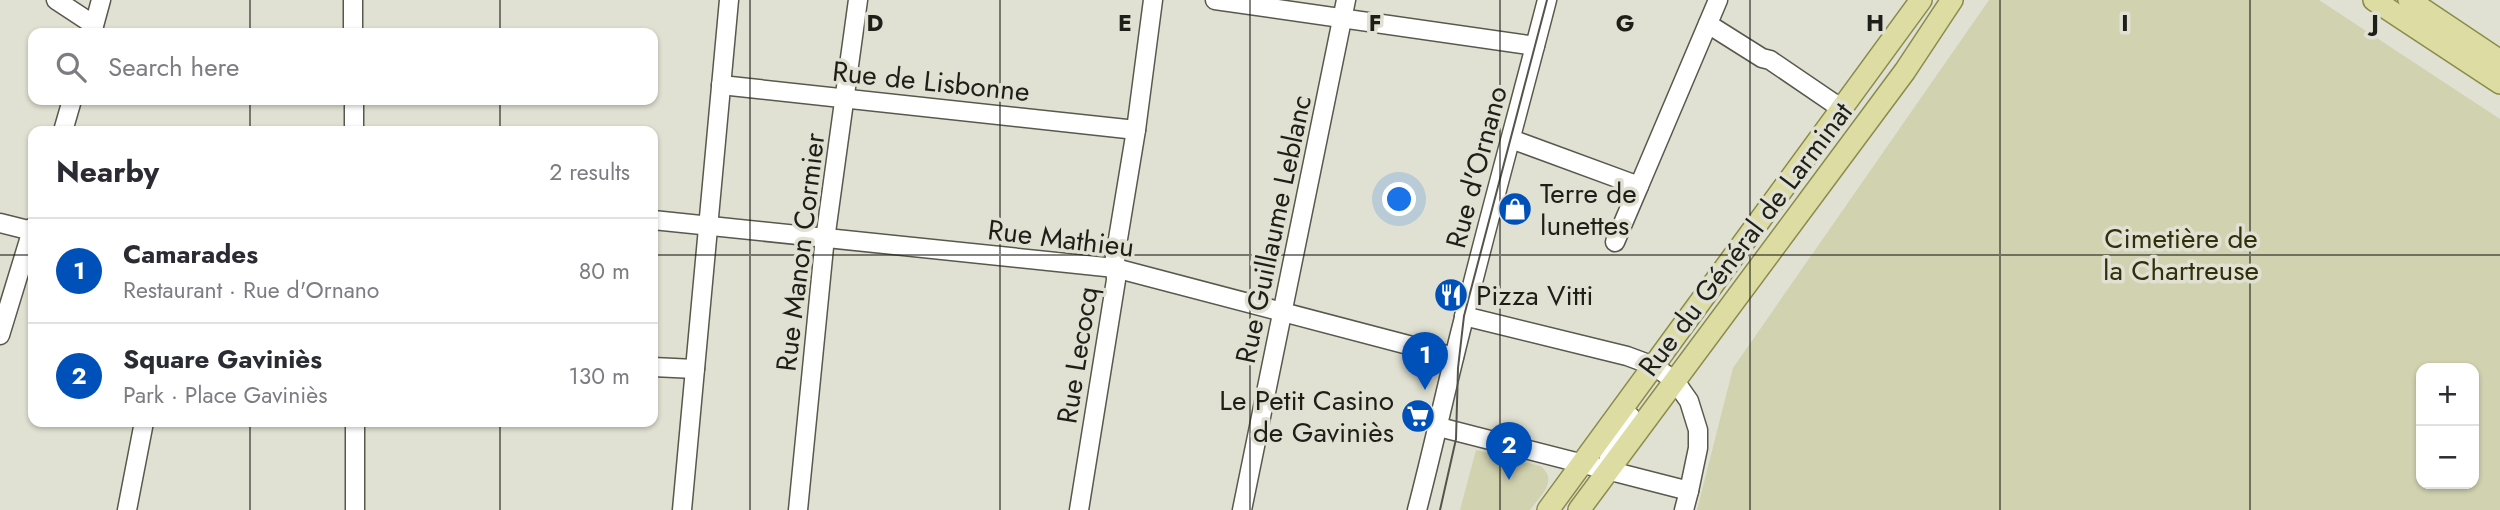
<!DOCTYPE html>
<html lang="en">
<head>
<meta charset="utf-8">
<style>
	:root { --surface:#fff; --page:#f2f2f3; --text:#2b2b33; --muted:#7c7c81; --line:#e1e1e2; --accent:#0050ba }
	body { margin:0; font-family:Jost,sans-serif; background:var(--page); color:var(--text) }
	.controls { position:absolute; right:21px; bottom:21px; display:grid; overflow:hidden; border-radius:14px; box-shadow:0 2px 5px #0004 }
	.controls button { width:63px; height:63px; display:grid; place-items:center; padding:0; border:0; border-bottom:2px solid var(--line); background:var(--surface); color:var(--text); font:35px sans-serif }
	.you { position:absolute; left:1400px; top:200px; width:24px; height:24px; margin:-18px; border:5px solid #fff; border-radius:50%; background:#1a73e8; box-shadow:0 0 0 10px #1a73e833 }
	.badge { display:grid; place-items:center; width:46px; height:46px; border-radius:50%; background:var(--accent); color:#fff; font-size:23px; font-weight:700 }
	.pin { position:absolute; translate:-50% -58px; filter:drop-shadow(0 2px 4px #0008) }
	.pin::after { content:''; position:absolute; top:37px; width:24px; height:21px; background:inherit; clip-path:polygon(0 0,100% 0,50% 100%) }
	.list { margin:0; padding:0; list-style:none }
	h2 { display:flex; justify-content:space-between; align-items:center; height:91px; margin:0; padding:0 28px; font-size:30px }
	h2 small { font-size:23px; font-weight:400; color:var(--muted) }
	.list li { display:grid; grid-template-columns:46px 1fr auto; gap:21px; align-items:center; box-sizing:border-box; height:105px; padding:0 28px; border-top:2px solid var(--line) }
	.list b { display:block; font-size:26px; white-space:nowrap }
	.list p { margin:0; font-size:23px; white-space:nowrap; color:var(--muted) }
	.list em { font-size:23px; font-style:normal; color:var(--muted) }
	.icon { flex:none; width:38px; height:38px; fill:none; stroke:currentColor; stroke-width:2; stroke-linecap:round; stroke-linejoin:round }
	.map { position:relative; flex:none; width:2500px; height:510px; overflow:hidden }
	.search { position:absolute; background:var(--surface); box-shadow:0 2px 5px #0004; left:28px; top:28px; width:630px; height:77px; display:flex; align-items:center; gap:18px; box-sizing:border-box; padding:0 24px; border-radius:14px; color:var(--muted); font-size:26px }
	.panel { position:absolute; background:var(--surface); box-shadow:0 2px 5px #0004; left:28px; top:126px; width:630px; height:301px; border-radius:14px }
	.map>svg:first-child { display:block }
</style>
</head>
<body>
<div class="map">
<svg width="2500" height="510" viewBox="0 0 2500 510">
	<rect width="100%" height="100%" fill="#e0e1d2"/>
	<!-- green -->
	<g fill="#d1d2b0" fill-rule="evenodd">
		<path d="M1989 0H2319L2500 119V510H1697L1733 368ZM2421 368H2474V484H2421Z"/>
		<path d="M1476 450 1540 466C1560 480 1539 497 1530 510H1460Z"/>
	</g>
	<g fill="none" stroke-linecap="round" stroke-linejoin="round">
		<!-- minor casing -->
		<g stroke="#58584c" stroke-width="21">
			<g id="minor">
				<polyline points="56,0 94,25"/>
				<polyline points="353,0 353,33"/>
				<polyline points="1215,0 1535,46"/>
				<polyline points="1708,24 1762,58 1770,60 1842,109"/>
				<polyline points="92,33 101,0"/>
				<polyline points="721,85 1136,130"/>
				<polyline points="354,100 354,131"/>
				<polyline points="63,131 72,100"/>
				<polyline points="1511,139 1639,186 1718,0"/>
				<polyline points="653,220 1115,268 1454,357"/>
				<polyline points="0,223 32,231"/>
				<polyline points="1615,242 1639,186"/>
				<polyline points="0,335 33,227"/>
				<polyline points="653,367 695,369"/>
				<polyline points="355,422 355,510"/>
				<polyline points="1439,427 1689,491 1698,448 1698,430 1689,401 1675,381 1654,366 1627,356 1464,316"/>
				<polyline points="1606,471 1612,445 1630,416"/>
				<polyline points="127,510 144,422"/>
				<polyline points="682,510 729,0"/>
				<polyline points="798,510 824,247 858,0"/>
				<polyline points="1079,510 1116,280 1115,257 1136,130 1153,0"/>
				<polyline points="1242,510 1346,0"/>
				<path d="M1417 510C1434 445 1448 379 1465 314 1491 209 1520 105 1547 0"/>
				<polyline points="1684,510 1689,491"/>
			</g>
		</g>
		<!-- major casing -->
		<g stroke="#8a8b4b" stroke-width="24">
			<g id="major">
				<polyline points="2374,0 2500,83"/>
				<polyline points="2409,0 2500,61"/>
				<polyline points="1548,510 1921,0"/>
				<polyline points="1579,510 1905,71 1952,0"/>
			</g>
		</g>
		<!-- minor -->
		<use href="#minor" stroke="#fff" stroke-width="18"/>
		<!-- major -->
		<use href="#major" stroke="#dcdca3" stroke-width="21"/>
		<!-- tram -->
		<polyline stroke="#53544c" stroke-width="2" points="1440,510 1456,439 1458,368 1464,316 1547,0"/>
	</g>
	<!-- grid -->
	<path fill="none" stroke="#1f1f1a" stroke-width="2" stroke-opacity="0.55" d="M250 0V33M500 0V33M750 0V510M1000 0V510M1250 0V510M1500 0V510M1750 0V510M2000 0V510M2250 0V510M250 100V131M500 100V131M0 255H33M653 255H2500M250 422V510M500 422V510"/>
	<!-- icons -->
	<defs>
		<g id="shop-disc" transform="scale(1.75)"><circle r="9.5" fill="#0050ba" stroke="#e0e1d2"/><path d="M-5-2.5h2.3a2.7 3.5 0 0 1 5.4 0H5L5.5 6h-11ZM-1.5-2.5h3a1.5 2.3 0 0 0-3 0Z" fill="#fff"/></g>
		<g id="restaurant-disc" transform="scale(1.75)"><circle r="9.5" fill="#0050ba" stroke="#e0e1d2"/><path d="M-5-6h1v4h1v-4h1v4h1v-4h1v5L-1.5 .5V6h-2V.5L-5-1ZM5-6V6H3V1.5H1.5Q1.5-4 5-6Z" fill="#fff"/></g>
		<g id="supermarket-disc" transform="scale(1.75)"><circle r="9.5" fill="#0050ba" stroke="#e0e1d2"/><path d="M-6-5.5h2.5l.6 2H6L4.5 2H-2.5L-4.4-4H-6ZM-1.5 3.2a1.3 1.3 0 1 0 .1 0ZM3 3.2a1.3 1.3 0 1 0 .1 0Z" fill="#fff"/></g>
	</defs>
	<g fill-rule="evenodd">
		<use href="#shop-disc" x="1515" y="209"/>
		<use href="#restaurant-disc" x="1451" y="295"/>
		<use href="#supermarket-disc" x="1418" y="416"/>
	</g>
	<g text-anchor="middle" stroke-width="7" stroke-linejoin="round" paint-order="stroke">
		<!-- street labels -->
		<g font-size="28" fill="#1f1f1a" stroke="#e0e1d2">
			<text transform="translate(931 81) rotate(6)" y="10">Rue de Lisbonne</text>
			<text transform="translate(1476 167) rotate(-75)" y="10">Rue d'Ornano</text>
			<text transform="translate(1273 229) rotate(-78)" y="10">Rue Guillaume Leblanc</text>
			<text transform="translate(1061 238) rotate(7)" y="10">Rue Mathieu</text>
			<text transform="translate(1745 239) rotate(-53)" y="10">Rue du Général de Larminat</text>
			<text transform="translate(800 252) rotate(-83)" y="10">Rue Manon Cormier</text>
			<text transform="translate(1077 355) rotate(-81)" y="10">Rue Lecocq</text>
		</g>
		<!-- poi labels -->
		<g font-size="28" fill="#1f1f1a" stroke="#e0e1d2" text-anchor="start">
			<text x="1540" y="203">Terre de<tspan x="1540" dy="32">lunettes</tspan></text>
			<text x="1476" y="305">Pizza Vitti</text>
			<text x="1394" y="410" text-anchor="end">Le Petit Casino<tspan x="1394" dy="32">de Gaviniès</tspan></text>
		</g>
		<!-- park labels -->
		<g font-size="28" fill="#31300a" stroke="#e0e1d2">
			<text x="2181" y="248">Cimetière de<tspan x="2181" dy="32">la Chartreuse</tspan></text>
		</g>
	</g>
	<g font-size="23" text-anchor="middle" font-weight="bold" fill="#1f1f1a" stroke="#e0e1d2" stroke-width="7" stroke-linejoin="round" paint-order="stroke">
		<text x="875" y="31">D</text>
		<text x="1125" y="31">E</text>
		<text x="1375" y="31">F</text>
		<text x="1625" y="31">G</text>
		<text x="1875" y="31">H</text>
		<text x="2125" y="31">I</text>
		<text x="2375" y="31">J</text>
	</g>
</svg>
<div class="controls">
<button>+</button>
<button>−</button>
</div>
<div class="you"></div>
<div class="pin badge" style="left:1425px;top:390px">1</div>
<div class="pin badge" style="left:1509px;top:480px">2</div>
<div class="search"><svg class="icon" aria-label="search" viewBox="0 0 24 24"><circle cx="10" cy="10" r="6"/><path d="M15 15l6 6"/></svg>Search here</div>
<section class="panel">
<h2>Nearby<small>2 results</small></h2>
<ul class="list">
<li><span class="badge">1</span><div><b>Camarades</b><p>Restaurant · Rue d'Ornano</p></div><em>80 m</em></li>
<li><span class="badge">2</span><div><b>Square Gaviniès</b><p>Park · Place Gaviniès</p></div><em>130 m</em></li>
</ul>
</section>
</div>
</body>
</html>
